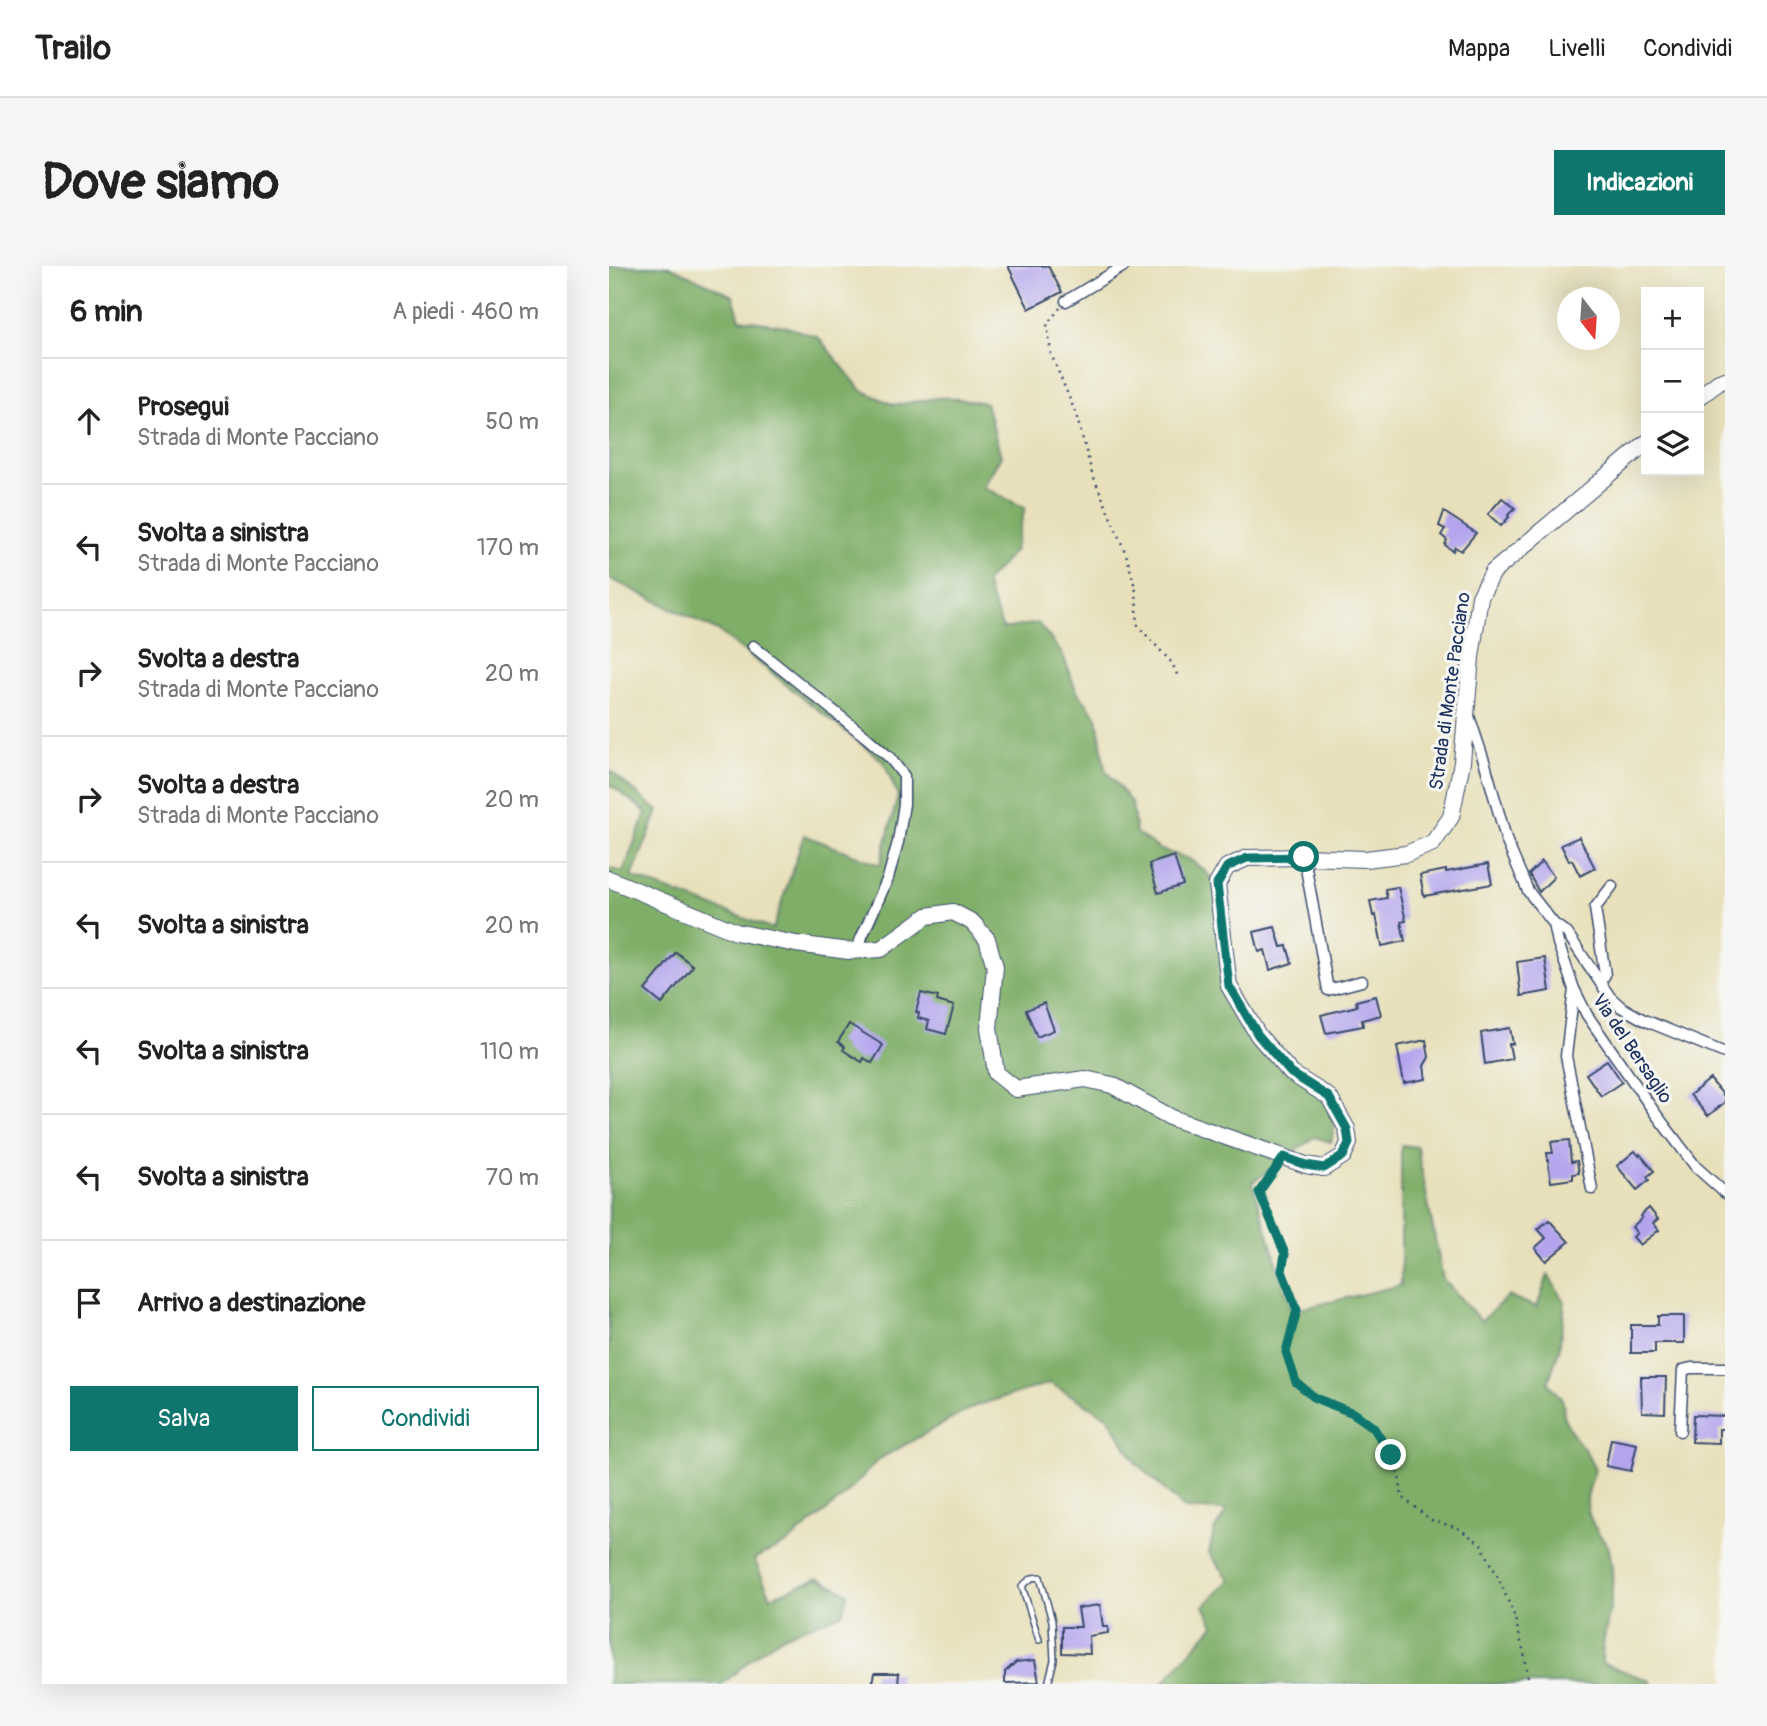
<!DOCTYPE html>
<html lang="it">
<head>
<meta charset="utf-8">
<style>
	:root { --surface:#fff; --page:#f6f6f6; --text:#222; --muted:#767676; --line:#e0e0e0; --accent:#0f766e }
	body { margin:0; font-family:Pangolin,sans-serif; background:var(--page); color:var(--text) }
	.controls { position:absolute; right:21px; top:21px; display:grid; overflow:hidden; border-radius:0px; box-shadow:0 7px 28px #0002 }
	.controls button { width:63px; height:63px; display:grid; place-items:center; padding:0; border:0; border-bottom:2px solid var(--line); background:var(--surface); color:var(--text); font:35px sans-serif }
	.compass { position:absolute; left:948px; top:21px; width:63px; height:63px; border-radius:50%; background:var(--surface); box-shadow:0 7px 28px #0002; rotate:163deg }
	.stop { position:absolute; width:21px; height:21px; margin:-16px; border:5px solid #0f766e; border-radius:50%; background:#fff }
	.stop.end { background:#0f766e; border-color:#fff; box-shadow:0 2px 7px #0008 }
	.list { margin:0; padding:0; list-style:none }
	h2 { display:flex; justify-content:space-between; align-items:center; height:91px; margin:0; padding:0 28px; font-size:30px }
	h2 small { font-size:23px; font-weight:400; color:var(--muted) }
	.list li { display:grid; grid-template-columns:46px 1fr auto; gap:21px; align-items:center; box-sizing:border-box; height:126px; padding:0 28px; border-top:2px solid var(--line) }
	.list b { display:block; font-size:26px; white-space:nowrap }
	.list p { margin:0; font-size:23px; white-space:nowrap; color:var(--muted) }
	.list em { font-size:23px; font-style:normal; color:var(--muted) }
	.actions { display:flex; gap:14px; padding:21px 28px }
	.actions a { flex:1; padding:16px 0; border:2px solid var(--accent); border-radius:0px; text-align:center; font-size:24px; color:var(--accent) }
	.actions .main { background:var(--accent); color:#fff }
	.icon { flex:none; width:38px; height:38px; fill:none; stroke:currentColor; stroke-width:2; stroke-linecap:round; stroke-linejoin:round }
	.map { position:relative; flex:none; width:1116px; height:1418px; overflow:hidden; border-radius:0px }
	header { display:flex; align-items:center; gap:42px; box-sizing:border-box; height:98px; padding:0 35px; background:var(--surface); border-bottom:2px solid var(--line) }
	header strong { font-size:33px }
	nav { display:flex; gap:38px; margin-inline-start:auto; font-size:24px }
	.intro { display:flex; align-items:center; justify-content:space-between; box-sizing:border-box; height:168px; padding:0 42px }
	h1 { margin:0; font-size:49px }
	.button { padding:18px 32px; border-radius:0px; background:var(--accent); color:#fff; font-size:24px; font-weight:700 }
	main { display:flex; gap:42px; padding:0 42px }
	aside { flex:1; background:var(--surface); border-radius:0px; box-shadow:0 7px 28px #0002 }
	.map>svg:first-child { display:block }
</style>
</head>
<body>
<header>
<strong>Trailo</strong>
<nav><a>Mappa</a><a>Livelli</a><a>Condividi</a></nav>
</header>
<div class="intro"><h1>Dove siamo</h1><a class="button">Indicazioni</a></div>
<main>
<aside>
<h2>6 min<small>A piedi · 460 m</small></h2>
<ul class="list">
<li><svg class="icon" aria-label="ahead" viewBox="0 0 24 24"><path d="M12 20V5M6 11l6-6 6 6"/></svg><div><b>Prosegui</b><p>Strada di Monte Pacciano</p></div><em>50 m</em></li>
<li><svg class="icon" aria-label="left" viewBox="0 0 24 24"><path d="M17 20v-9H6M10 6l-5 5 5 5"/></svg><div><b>Svolta a sinistra</b><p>Strada di Monte Pacciano</p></div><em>170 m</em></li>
<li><svg class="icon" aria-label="right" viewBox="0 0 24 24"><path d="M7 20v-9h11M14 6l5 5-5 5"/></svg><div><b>Svolta a destra</b><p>Strada di Monte Pacciano</p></div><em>20 m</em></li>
<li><svg class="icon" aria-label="right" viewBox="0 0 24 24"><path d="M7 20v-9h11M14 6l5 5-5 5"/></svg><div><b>Svolta a destra</b><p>Strada di Monte Pacciano</p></div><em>20 m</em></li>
<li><svg class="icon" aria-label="left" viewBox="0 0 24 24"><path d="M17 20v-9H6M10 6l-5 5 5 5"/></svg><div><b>Svolta a sinistra</b></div><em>20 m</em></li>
<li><svg class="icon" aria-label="left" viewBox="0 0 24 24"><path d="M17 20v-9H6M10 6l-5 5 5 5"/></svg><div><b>Svolta a sinistra</b></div><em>110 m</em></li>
<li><svg class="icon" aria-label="left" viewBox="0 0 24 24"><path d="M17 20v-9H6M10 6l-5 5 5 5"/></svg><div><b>Svolta a sinistra</b></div><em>70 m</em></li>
<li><svg class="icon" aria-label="arrive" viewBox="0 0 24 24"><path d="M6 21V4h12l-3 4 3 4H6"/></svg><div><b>Arrivo a destinazione</b></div></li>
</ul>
<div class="actions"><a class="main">Salva</a><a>Condividi</a></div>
</aside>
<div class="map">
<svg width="1116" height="1418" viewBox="0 0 1116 1418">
	<rect width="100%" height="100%" fill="#f6f6f2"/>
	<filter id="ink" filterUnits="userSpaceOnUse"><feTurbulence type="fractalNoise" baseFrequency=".0143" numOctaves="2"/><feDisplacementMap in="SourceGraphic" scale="14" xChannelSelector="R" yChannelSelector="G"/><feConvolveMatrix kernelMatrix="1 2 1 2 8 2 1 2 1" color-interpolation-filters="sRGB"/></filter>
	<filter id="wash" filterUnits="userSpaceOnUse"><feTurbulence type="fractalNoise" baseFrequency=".00686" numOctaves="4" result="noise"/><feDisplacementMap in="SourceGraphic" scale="28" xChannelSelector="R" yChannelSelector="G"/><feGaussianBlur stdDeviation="1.57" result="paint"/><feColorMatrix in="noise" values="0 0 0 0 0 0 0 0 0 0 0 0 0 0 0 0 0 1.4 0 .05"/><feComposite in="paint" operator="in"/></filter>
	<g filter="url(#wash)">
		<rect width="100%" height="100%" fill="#e7e0ba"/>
		<!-- forest -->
		<path fill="#7fae68" stroke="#4d6e63" stroke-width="2" d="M0 0H60L124 30 131 53 175 60 209 71 252 124 285 139 335 131 377 137 392 190 374 221 416 242 405 285 376 317 394 363 429 357 454 389 467 424 488 451 496 503 523 538 527 567 552 584 580 593 595 604 608 618 620 720 649 769 720 831 727 854 722 876 705 871 643 917 683 1045 792 1019V879L808 881 834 1013 872 1055 899 1030 928 1041 939 1009 956 1037 950 1084 939 1117 954 1135 955 1152 966 1172 976 1184 986 1204C977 1230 973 1241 988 1265 992 1272 998 1276 1000 1283 1005 1305 1004 1327 1000 1348 997 1364 992 1380 993 1397L1042 1415 1043 1418H553L605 1359 595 1340 621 1314 600 1287 605 1265 618 1244 576 1243 527 1197 499 1151 441 1117 366 1140 270 1193 234 1231 178 1277 145 1293 162 1331 209 1312 239 1327 233 1348 178 1368 153 1384 113 1418H0V602L14 606 37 546 0 518V504L49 545 23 611 164 663 195 569 271 599 289 530 275 496 111 366 0 312Z"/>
		<g id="blocks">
			<!-- building -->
			<g fill="#b3a4ed">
				<polygon points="399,0 439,0 453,26 420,43"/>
				<polygon points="893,232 906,242 899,249 900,251 892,260 879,248"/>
				<polygon points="835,246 867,267 852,285 846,281 844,285 836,279 838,274 832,269 836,263 830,260"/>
				<polygon points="970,571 986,602 971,610 963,594 960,595 952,579"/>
				<polygon points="565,590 574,619 549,627 540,598"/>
				<polygon points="933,595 945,611 930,626 920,608"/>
				<polygon points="879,598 883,618 815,630 811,609 837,604 837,606"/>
				<polygon points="789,621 797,655 792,656 796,675 773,680 767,649 764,650 761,635 778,632 776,623"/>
				<polygon points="666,661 672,681 678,680 683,697 661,704 656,684 650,686 645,666"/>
				<polygon points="67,686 84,700 53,738 36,724"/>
				<polygon points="936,692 941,725 912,730 908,696"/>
				<polygon points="312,727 329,731 328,735 345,740 337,768 318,763 320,755 309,752 310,747 307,746"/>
				<polygon points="767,730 772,749 753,754 754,760 717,767 712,749 748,740 747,735"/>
				<polygon points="435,737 445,764 428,771 417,744"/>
				<polygon points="240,758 274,779 263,797 255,792 253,796 234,784 236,781 229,776"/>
				<polygon points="901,762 904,778 900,778 903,793 876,798 872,767"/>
				<polygon points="817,774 820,791 815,800 817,813 795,817 788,780"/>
				<polygon points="998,794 1013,816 992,830 977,808"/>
				<polygon points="1101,813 1116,831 1116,836 1099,850 1081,829"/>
				<polygon points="960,874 962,896 968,895 970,907 964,908 964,913 942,916 938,887 944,887 942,876"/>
				<polygon points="1026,885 1030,890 1031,888 1045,905 1038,911 1040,914 1028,924 1008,900"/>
				<polygon points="1040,942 1049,953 1044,957 1050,964 1031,979 1024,971 1028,967 1023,961 1033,952 1031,950"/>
				<polygon points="940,954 960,976 937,995 926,982 937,972 929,963"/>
				<polygon points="1049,1050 1075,1050 1075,1077 1046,1077 1046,1087 1022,1087 1022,1059 1049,1059"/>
				<polygon points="1032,1111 1057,1111 1056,1147 1033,1146"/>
				<polygon points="1084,1149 1116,1150 1116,1163 1110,1163 1110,1177 1083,1176"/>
				<polygon points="1002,1173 1028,1178 1022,1205 997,1200"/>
				<polygon points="491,1339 494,1361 499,1361 499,1367 480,1370 481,1388 453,1387 453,1361 472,1361 469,1342"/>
				<polygon points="426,1394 430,1416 396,1417 396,1406 407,1396"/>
				<polygon points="265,1407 290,1407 289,1418 263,1418"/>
			</g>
		</g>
	</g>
	<g filter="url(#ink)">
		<use href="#blocks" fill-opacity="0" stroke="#3a4a6c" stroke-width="2"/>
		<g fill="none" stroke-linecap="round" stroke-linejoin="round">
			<!-- lane casing -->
			<g stroke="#3a4a6c" stroke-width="8">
				<polyline id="lane" points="430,1374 413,1320 423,1312 431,1311 443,1355 445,1394 439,1418"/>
			</g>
			<!-- street casing -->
			<g stroke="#3a4a6c" stroke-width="13">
				<g id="street">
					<polyline points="457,35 515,0"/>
					<polyline points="144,380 257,471 281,492 295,510 295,538 289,576 279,612 247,684"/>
					<polyline points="860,450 876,498 898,576 919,625 945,658 949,677 965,723 978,749 1046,847 1087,901 1116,927"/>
					<polyline points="695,591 719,724 753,715"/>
					<polyline points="945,658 958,667 1001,731 1012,741 1035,754 1116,787"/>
					<polyline points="991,715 996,709 986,642 1003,620"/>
					<polyline points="965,723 957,790 983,923"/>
					<polyline points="1071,1165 1074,1104 1082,1102 1116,1102"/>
				</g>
			</g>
			<!-- secondary casing -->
			<g stroke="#3a4a6c" stroke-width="18">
				<g id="secondary">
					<polyline points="1090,131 1110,116 1116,114"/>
					<polyline points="0,613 127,666 187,678 240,685 272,683 318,650 344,646 363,656 378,673 386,701 380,762 387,807 407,823 476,813 503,819 563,852 697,899 715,902 734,890 740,877 738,863 720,831 682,807 649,769 620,720 608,618 618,601 638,592 695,591 757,593 797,588 824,577 842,551 853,496 862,391 871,331 884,306 1037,177"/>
				</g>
			</g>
			<!-- path -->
			<g stroke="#3a4a6c" stroke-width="2.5" stroke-dasharray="2 5" stroke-linecap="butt">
				<polyline points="451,42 438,58 442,88 467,148 483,207 517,288 527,325 529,360 563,397 570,413"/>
				<polyline points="667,902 650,926 675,988 673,1005 688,1044 677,1086 687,1116 706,1132 744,1147 764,1162 782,1189 790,1210 793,1231 822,1254 849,1262 872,1278 889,1311 905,1349 916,1391 920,1418"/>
			</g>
			<!-- lane -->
			<use href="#lane" stroke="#fff" stroke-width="5"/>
			<!-- street -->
			<use href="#street" stroke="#fff" stroke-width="10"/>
			<!-- secondary -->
			<use href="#secondary" stroke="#fff" stroke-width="16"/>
		</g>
	</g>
	<g fill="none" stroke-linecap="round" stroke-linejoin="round" filter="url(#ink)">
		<!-- route -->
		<polyline stroke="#0f766e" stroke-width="9" points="695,591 638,592 618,601 608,618 620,720 649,769 682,807 720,831 738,863 740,877 734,890 715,902 697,899 675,891 650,926 676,988 673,1005 688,1044 677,1086 687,1116 706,1132 744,1147 764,1161 782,1189"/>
	</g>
	<g text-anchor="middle" stroke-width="6" stroke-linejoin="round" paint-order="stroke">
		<!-- street labels -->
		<g font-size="19" fill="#1b2f5e" stroke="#f6f6f2">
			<text transform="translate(840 425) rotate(-82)" y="7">Strada di Monte Pacciano</text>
			<text transform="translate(1024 782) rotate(56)" y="7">Via del Bersaglio</text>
		</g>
	</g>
</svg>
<div class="controls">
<button>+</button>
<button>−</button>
<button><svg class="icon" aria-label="layers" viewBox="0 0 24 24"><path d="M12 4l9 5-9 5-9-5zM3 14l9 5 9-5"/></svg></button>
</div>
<svg class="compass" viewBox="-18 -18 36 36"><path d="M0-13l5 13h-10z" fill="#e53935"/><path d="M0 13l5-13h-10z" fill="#767676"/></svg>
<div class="stop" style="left:695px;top:591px"></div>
<div class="stop end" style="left:782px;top:1189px"></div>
</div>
</main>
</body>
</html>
